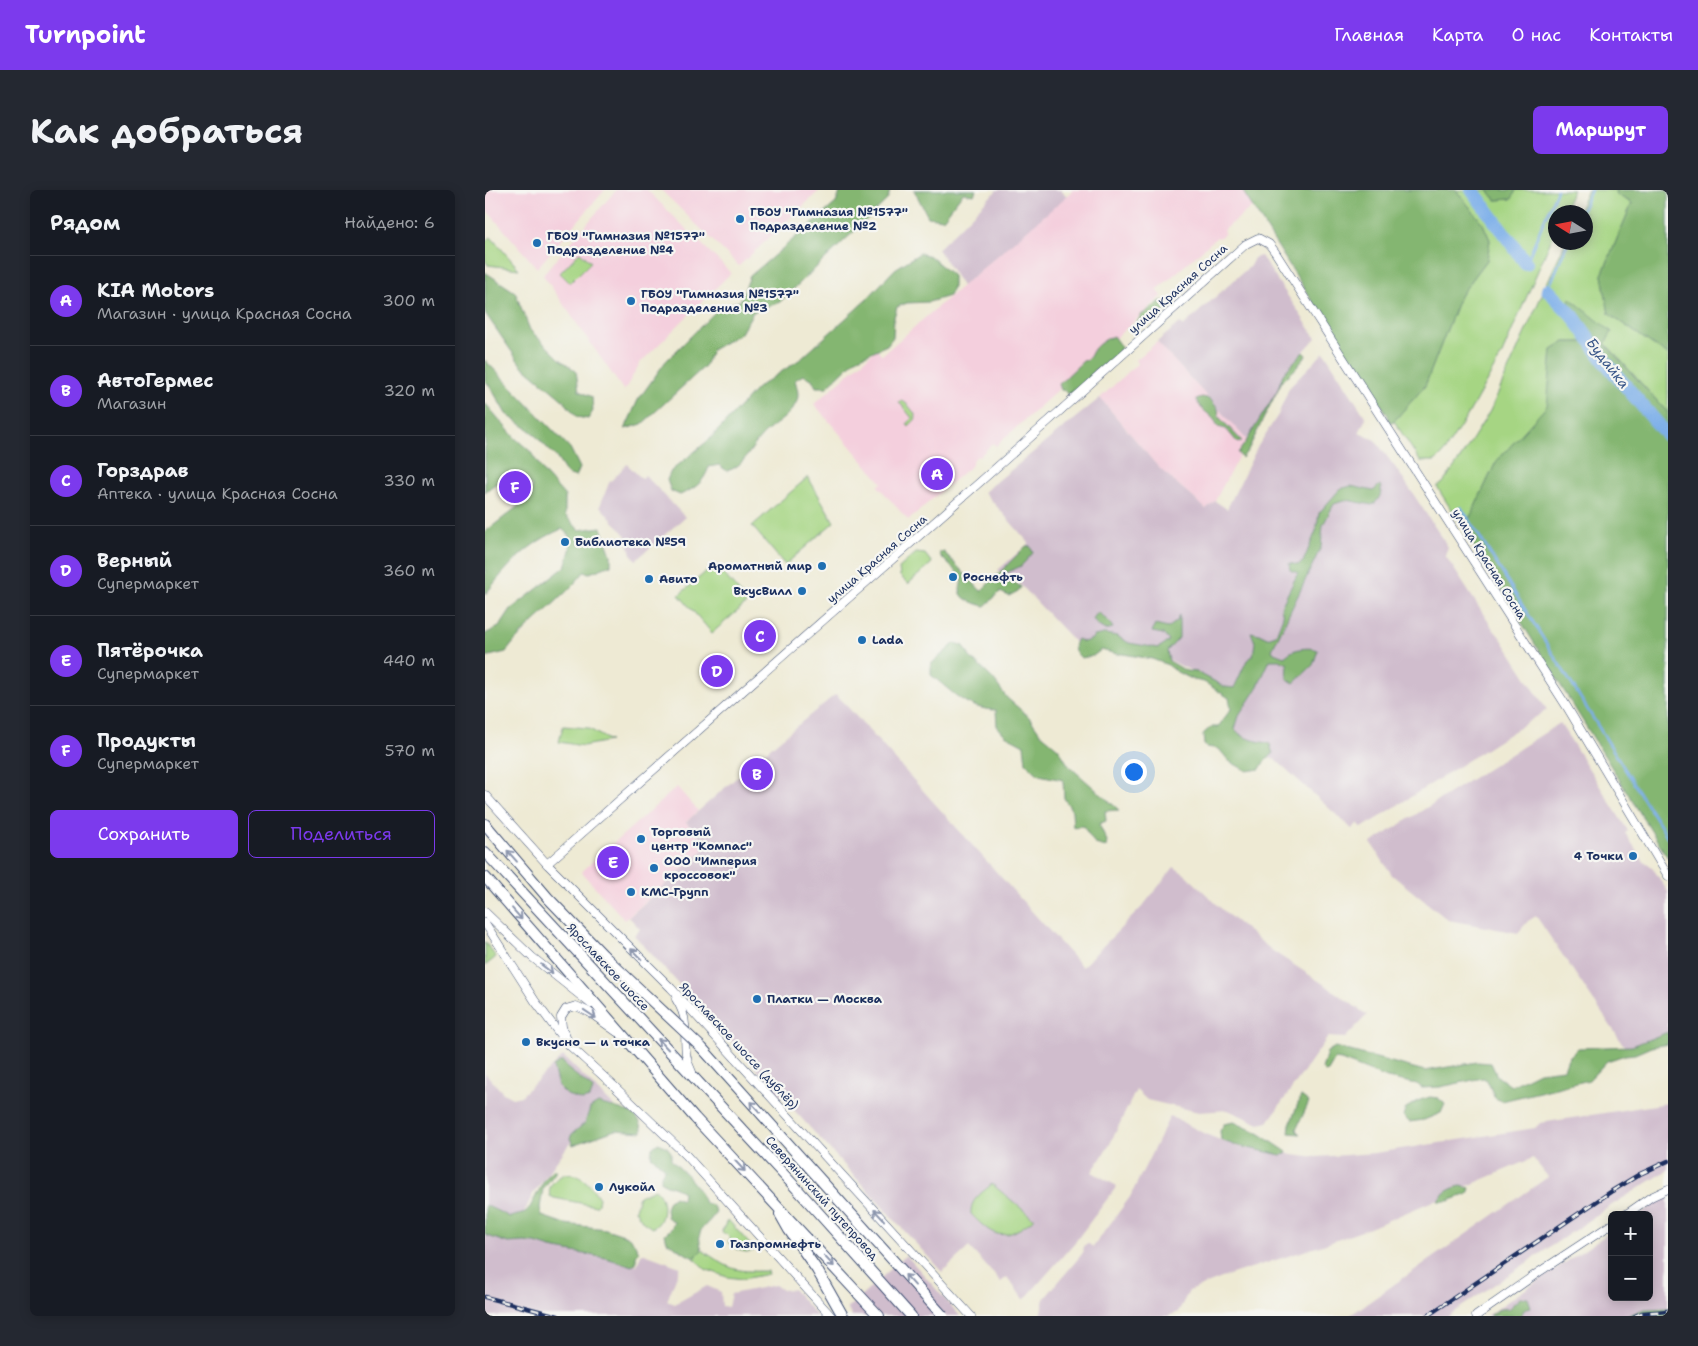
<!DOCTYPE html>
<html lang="ru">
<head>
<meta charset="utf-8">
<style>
	:root { --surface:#171b24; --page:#242831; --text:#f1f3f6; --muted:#9ea1a6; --line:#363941; --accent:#7c3aed }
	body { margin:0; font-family:"Shantell Sans",sans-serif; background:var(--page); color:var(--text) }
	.controls { position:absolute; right:15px; bottom:15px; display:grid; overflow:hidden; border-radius:8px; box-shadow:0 2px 12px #0003 }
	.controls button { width:45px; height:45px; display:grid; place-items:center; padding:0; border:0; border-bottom:1px solid var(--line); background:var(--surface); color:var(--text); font:25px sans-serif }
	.compass { position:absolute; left:1063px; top:15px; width:45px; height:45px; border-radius:50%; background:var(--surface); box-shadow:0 2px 12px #0003; rotate:281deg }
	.you { position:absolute; left:648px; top:581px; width:18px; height:18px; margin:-12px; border:4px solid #fff; border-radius:50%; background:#1a73e8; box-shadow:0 0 0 8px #1a73e833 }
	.badge { display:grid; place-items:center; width:32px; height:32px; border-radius:50%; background:var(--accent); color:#fff; font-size:16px; font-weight:700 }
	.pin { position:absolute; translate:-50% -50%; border:2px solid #fff; box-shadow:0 1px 5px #0006 }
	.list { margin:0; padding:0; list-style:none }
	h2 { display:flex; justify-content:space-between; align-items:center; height:65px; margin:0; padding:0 20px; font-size:21px }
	h2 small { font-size:16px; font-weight:400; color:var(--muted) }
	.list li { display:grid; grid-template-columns:32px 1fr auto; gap:15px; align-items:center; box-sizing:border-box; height:90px; padding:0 20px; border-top:1px solid var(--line) }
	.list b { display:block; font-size:19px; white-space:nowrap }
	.list p { margin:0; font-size:16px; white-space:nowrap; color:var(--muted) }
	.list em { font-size:16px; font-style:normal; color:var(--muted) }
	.actions { display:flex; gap:10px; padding:15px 20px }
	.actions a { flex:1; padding:11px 0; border:1px solid var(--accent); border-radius:8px; text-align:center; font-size:18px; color:var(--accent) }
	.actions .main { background:var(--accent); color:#fff }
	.map { position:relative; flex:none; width:1183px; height:1126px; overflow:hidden; border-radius:8px }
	header { display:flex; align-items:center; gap:30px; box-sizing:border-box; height:70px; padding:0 25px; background:var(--accent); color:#fff }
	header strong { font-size:24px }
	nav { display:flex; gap:28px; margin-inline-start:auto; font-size:18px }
	.intro { display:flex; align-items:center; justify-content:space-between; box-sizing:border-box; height:120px; padding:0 30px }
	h1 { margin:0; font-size:35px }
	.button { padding:12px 22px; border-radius:8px; background:var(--accent); color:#fff; font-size:18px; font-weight:700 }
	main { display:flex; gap:30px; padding:0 30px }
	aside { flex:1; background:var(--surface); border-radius:8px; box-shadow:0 2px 12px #0003 }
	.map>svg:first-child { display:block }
</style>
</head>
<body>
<header>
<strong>Turnpoint</strong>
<nav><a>Главная</a><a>Карта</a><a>О нас</a><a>Контакты</a></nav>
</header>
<div class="intro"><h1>Как добраться</h1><a class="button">Маршрут</a></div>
<main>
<aside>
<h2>Рядом<small>Найдено: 6</small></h2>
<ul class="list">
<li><span class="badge">A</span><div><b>KIA Motors</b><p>Магазин · улица Красная Сосна</p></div><em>300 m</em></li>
<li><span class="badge">B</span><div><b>АвтоГермес</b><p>Магазин</p></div><em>320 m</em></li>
<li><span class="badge">C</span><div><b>Горздрав</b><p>Аптека · улица Красная Сосна</p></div><em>330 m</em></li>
<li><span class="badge">D</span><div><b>Верный</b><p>Супермаркет</p></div><em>360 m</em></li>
<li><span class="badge">E</span><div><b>Пятёрочка</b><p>Супермаркет</p></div><em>440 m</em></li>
<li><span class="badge">F</span><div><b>Продукты</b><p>Супермаркет</p></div><em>570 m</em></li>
</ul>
<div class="actions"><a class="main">Сохранить</a><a>Поделиться</a></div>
</aside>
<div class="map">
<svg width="1183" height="1126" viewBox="0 0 1183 1126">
	<rect width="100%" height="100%" fill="#f6f6f2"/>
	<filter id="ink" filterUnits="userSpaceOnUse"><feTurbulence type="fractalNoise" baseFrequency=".02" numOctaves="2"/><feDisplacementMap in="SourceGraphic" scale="10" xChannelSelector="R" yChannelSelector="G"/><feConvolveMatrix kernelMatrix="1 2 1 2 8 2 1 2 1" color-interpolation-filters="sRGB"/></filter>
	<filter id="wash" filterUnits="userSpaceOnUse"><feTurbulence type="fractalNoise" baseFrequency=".0096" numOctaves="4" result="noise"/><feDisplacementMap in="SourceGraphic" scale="20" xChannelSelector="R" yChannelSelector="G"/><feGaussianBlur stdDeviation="1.12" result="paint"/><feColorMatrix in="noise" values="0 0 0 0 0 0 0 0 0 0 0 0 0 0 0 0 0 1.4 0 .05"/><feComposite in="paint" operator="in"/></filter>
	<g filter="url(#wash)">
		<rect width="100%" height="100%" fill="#eeead4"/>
		<!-- built -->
		<g fill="#f4cfdd">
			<polygon points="0,0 120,0 52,78 0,18"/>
			<polygon points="131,0 162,0 246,83 155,173 139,201 58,85"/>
			<polygon points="176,0 335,0 254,76"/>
			<polygon points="588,0 759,0 769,15 738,41 740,43 734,48 732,47 672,100 677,106 511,256 508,253 494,267 492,266 487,271 487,275 423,330 393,296 397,293 329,214 392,159 397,165"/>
			<polygon points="672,152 762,250 730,311 721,319 673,277 615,208 653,173 651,170"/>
			<polygon points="192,597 213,621 201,632 223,656 140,730 96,682"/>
		</g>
		<!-- industrial -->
		<g fill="#d0bdcd">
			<polygon points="512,0 575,0 582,6 477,96 453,59"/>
			<polygon points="776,66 831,148 798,184 792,201 762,250 672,152 695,133 698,136 765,76 769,68"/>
			<polygon points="839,162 881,228 874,243 890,250 915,284 963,357 960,365 1008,439 1016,448 1062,520 877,638 873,633 867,639 791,570 740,546 756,513 724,490 665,460 614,455 600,463 532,391 527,395 513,380 544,353 499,302 615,208 673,277 721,319 730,311 742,319 773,256 793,225 804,198"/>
			<polygon points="142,274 157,289 160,285 200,327 151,370 146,364 141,346 115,316 124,293"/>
			<polygon points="351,504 597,777 657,717 689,677 701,685 742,724 789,762 840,795 882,825 860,848 843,847 783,932 774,934 743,920 714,922 683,915 662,910 651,900 624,956 607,982 632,996 590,1052 539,1110 522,1087 516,1092 484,1057 457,1082 149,745 155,739 144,727 223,656 201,632 291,553"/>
			<polygon points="1075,533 1143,641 1140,643 1160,673 1167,677 1183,702 1183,848 1144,863 1051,726 1043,731 1033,743 963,730 907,685 886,653"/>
			<polygon points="78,866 132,919 85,953 48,1004 35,1030 152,1075 157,1063 195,1077 182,1111 190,1114 222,1096 236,1102 237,1116 243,1117 246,1104 290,1095 297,1100 308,1099 332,1126 0,1126 0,883 18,903 27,908 36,906"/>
			<polygon points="1183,913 1183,980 1127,1015 963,1126 864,1126 1063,987 1048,968 885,1038 835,1056 747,1084 704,1101 693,1122 683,1126 555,1126 559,1109 597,1064 598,1058 602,1053 608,1057 645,1007 685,926 725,946 753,957 831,967 890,963 1050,938 1055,933"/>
			<polygon points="1183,1006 1183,1126 1001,1126 1127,1041 1127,1107 1164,1107 1164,1025 1153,1025"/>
			<polygon points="421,1065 475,1126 367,1126 362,1117 369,1113"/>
		</g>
		<!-- green -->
		<g fill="#a6d583" stroke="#608270">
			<polygon points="971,0 1003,0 1011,10 1026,9 1031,0 1088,0 1078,22 1070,22 1070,41 1017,164 981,228 957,265 950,271 935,271 909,231 940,196 975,106 1002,70 1005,50 998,34"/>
			<polygon points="1103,0 1131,0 1130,4 1147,13 1117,85 1124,124 1183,165 1183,223 1120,153 1089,139 1102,152 1080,152 1067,160 1063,216 1011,272 979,340 952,297 958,293 977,266 1005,221 1080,53 1100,52 1100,22 1093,22"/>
			<polygon points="6,47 34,79 3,75 0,70 0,51"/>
			<polygon points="95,62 106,72 85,93 75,83"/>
			<path d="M416 210C422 213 431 223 431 229L424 236 422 233 427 228 414 212Z"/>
			<polygon points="323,287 349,332 300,375 267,336"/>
			<polygon points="431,363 440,364 447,373 423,394 415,386 414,378"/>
			<polygon points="230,374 263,412 227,443 194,405"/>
			<polygon points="78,536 103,538 125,551 98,556 74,552"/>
			<polygon points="0,752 11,767 0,776"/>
			<path d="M80 984C97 984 105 994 114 1008L113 1013 111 1016 69 1008 65 1006C62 995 71 988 80 984Z"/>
			<path d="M507 994 549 1029C519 1052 510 1049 486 1024 485 1009 497 1003 507 994Z"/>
			<path d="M170 999C181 1007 181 1033 167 1038L158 1032 150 1020 154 1006Z"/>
			<path d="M242 1031H244L269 1059 268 1061C258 1064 250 1059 243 1052L246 1049 240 1043 238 1044 237 1041Z"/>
			<path d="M217 1060C245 1079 248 1082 282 1081L283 1084 258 1089 242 1087 220 1079 209 1068Z"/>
		</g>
		<!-- forest -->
		<g fill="#84b671" stroke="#507268">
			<polygon points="356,0 405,0 403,9 295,112 268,122 256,143 227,160 220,176 157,234 140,239 153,210 181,171 236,116 255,111 265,86 351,13"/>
			<polygon points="429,0 491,0 489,5 478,3 458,29 443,27"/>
			<polygon points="757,0 971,0 998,34 1005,50 1002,70 975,106 940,196 909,231 904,233 903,225 858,160"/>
			<polygon points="1003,0 1031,0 1027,9 1011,10"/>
			<polygon points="1131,0 1183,0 1183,165 1124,124 1117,85 1147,13 1130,4"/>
			<path d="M435 63 445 66 468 86V97L464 106 444 112 422 113 412 117 409 127 408 147 402 155 371 169 342 197H331L327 189 318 185 310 190C312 198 315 205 311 213 305 227 287 235 277 246 265 258 260 276 242 281L234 275 224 277C218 293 211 298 195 305L186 301 182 290 186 281 225 249 272 198 317 168 381 110 410 79Z"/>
			<polygon points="0,82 30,102 45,140 75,169 91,181 94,201 107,207 108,221 103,229 92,227 78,210 36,175 0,123"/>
			<path d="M1085 108 1127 142 1120 154 1183 223V668L979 340 1011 272 1062 216 1067 160 1080 152H1102C1086 135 1081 132 1085 108Z"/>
			<polygon points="676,111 679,111 682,115 679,122 667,126 657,135 652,135 652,133 656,125"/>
			<path d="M628 146 636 157C633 168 620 178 609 180L605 188 589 203 583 204 581 201 576 200 574 194 598 171C606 169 605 165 609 159 614 153 621 149 628 146Z"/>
			<path d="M818 162 821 165C815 174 807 184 798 189L763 260 757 268 753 263 762 250 792 201 798 184Z"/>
			<polygon points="0,170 85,258 95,278 91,287 82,284 71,267 47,242 21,224 5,196 0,191"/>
			<path d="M717 207 725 209 733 219 734 227 757 251 753 253 741 239 733 237C729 224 715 222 711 209Z"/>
			<path d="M0 213 30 248 45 261 59 283 80 306V325L94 340 116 337 126 365V375L105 383 99 382C76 412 43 432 21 462L0 467V444L14 437 26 419 80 377 86 357 83 350 84 345 77 339C43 353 22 376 0 405V342L45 307 47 296C33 279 15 289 0 302Z"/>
			<path d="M895 295C898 302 894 311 887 315L862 310 849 314 838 335 836 357 787 460 789 463 799 467C802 465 804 463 806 462 813 458 826 457 833 460L828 475 809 493 802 489 803 474 794 470H785L773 496 754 526 750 539C759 551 772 550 785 554L788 564 779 572 775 579 762 581 744 571 734 559 722 557 719 555 718 544 726 537H733L746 519 744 508 719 492 709 490 692 482 683 475 667 469 638 464H632L616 460 608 466 596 468C589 461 587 457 592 449L599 452 607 449 609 446 619 444 626 445 632 446 644 453 673 458 684 451 678 444 667 442 670 435 683 438 692 431 694 425V448L682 461 684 471 701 481 712 482 740 497 749 498 762 470 768 466 770 452 766 442 774 444 782 448 791 445 798 427 796 417 813 383 805 380 804 373 813 375 818 372 831 341 834 323 855 299 866 296 888 301Z"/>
			<path d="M541 356H545L548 363 536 376 521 383 517 392H529L536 397 533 401 524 406 515 402 500 416C492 414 476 411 475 400 475 397 477 391 477 387L456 367 454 362H459L496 401Z"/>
			<polygon points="612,423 614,423 624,432 628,438 620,440 612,435 608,429"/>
			<path d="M470 453 479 456 485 467 508 489 522 508 544 527 555 543 573 558 584 576 634 620 620 621 621 631 614 634 622 651 621 657 610 654 598 636 588 637 587 621 579 608 578 590 554 585 541 573 539 555 520 545 512 536 511 520C481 519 469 503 446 485V474Z"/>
			<polygon points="1183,842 1183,854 1166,857 1150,864 1140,865 1122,871 1104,890 1017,911 1010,908 1002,890 998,888 955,897 937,898 932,894 902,888 856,870 850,869 843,881 840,882 837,879 842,862 850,857 940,881 992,872 1006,873 1012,886 1026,896 1054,882 1079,879 1083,868 1093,858 1147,856"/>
			<polygon points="74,872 78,872 83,879 106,897 108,900 105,908 97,910 82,905 73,896 68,877"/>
			<polygon points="816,906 824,912 811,940 815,944 804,943 805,934"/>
			<polygon points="945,907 953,908 960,914 956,923 939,930 924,932 918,926 921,918 935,910"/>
			<path d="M113 913C128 918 158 920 157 942L130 940 88 955 85 948 87 944 100 933 105 918Z"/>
			<polygon points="749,932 775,944 802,962 801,964 796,965 749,955 736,950 735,941 739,934"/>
			<path d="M173 953 181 956 186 962V970C200 983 213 995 220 1013L227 1015 231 1021C223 1039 209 1034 217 1060L209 1068C199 1064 192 1057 182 1052L180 1044 186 1039 189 1032 182 1027 181 1019 183 1012 189 1007 197 1010 198 1002C191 997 184 997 176 992V985L180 978 166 966 167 958Z"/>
			<polygon points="68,980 72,980 58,999 55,1018 57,1026 80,1034 121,1039 142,1046 148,1051 154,1062 151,1065 151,1073 147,1076 121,1068 66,1058 50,1053 39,1052 23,1053 0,1045 0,1015 25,1027 37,1024 44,1019 60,989"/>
			<path d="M976 996 985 998 983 1004 963 1011H953C958 1002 966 998 976 996Z"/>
			<path d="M1035 1108H1043L1046 1117 1040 1119 1035 1126H1004C1010 1120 1015 1118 1023 1119Z"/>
			<polygon points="1183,1118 1183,1126 1142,1126 1159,1119"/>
		</g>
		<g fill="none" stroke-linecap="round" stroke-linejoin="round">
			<!-- stream -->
			<g stroke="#7dafe9" stroke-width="2.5">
				<polyline points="1096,22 1106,0"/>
				<polyline points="1041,73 1072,0"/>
				<polyline points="1063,100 1083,52"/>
				<polyline points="976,317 1183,648"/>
			</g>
			<!-- river -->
			<g stroke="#7dafe9" stroke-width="14">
				<polyline points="987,0 1041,73"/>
				<polyline points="1063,100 1088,126 1121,173 1183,246"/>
			</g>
		</g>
	</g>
	<g filter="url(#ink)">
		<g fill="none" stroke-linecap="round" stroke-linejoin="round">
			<!-- minor casing -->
			<g stroke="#3b4b70" stroke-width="9">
				<g id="minor">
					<polyline points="0,605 62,674 186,798 486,1126"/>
					<polyline points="62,674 538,254 761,54 773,48 784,54 790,62 1082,517 1183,686"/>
					<polyline points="0,722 47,767 106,814"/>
					<polyline points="0,733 50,811 79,850"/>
					<path d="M191 809C196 817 200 826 200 835 201 854 198 864 207 882"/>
					<polyline points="132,842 104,822 91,816 81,819 76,827 77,837 84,855 129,896 201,965 346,1126"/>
					<polyline points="1140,1025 1166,1007 1183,999"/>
					<polyline points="991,1126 1054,1082 1127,1034"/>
				</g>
			</g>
			<!-- major casing -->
			<g stroke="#3b4b70" stroke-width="12">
				<g id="major">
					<polyline points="0,634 63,708 119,766"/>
					<polyline points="0,662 313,1000 426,1126"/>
					<polyline points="0,687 210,928 394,1126"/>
					<polyline points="295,1024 304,1040 332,1080 358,1126"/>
				</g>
			</g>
			<!-- minor -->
			<use href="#minor" stroke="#fff" stroke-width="8"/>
			<!-- major -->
			<use href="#major" stroke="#fff" stroke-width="10"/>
			<!-- rail casing -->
			<g stroke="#1b2f5e" stroke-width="4.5">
				<g id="rail">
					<polyline points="0,1107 73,1126"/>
					<polyline points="942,1126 1127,1001 1155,984 1183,971"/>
					<polyline points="1150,1126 1157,1123 1183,1121"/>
				</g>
			</g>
			<!-- rail -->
			<use href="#rail" stroke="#f6f6f2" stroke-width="2.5" stroke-dasharray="8" stroke-linecap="butt"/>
			<!-- major-bridge casing -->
			<g stroke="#3b4b70" stroke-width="12" stroke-linecap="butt">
				<polyline id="major-bridge" points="119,766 217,858 458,1126"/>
			</g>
			<!-- major-bridge -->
			<use href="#major-bridge" stroke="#fff" stroke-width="10"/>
		</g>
		<!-- one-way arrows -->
		<defs><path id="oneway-shaft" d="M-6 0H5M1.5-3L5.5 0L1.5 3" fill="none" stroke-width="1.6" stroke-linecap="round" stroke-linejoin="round" transform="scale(1.25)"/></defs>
		<g stroke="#8d97ae">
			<use href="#oneway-shaft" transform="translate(27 666) rotate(-131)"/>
			<use href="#oneway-shaft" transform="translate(32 724) rotate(49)"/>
			<use href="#oneway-shaft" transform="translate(151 764) rotate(-135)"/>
			<use href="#oneway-shaft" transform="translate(62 779) rotate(38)"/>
			<use href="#oneway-shaft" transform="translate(105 824) rotate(34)"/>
			<use href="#oneway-shaft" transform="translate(178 854) rotate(-133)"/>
			<use href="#oneway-shaft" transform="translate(270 917) rotate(-132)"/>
			<use href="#oneway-shaft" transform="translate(255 976) rotate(47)"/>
			<use href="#oneway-shaft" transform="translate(394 1025) rotate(-133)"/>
			<use href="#oneway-shaft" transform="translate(344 1071) rotate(47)"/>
			<use href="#oneway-shaft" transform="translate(425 1090) rotate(-132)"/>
		</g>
	</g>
	<!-- markers -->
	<g fill="#1f6fb2" stroke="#f6f6f2" stroke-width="2">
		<circle cx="255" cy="29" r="5"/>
		<circle cx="52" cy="53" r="5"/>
		<circle cx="146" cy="111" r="5"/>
		<circle cx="80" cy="352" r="5"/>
		<circle cx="337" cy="376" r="5"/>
		<circle cx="468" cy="387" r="5"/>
		<circle cx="164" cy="389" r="5"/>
		<circle cx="317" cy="401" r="5"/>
		<circle cx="377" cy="450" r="5"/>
		<circle cx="156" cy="649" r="5"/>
		<circle cx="1148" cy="666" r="5"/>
		<circle cx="169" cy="678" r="5"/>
		<circle cx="146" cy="702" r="5"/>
		<circle cx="272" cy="809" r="5"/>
		<circle cx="41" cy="852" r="5"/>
		<circle cx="114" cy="997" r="5"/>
		<circle cx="235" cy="1054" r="5"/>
	</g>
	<g text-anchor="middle" stroke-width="4.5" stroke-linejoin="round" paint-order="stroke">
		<!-- poi labels -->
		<g font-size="12" font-weight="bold" fill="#1b2f5e" stroke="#f6f6f2" text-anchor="start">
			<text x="265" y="26">ГБОУ "Гимназия №1577"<tspan x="265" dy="14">Подразделение №2</tspan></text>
			<text x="62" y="50">ГБОУ "Гимназия №1577"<tspan x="62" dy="14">Подразделение №4</tspan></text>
			<text x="156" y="108">ГБОУ "Гимназия №1577"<tspan x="156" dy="14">Подразделение №3</tspan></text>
			<text x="90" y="356">Библиотека №59</text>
			<text x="327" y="380" text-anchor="end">Ароматный мир</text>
			<text x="478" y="391">Роснефть</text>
			<text x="174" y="393">Авито</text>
			<text x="307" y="405" text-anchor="end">ВкусВилл</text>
			<text x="387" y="454">Lada</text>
			<text x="166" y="646">Торговый<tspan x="166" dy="14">центр "Компас"</tspan></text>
			<text x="1138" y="670" text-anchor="end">4 Точки</text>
			<text x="179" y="675">ООО "Империя<tspan x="179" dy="14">кроссовок"</tspan></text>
			<text x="156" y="706">КМС-Групп</text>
			<text x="282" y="813">Платки — Москва</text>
			<text x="51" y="856">Вкусно — и точка</text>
			<text x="124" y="1001">Лукойл</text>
			<text x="245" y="1058">Газпромнефть</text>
		</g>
		<!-- street labels -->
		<g font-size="12" fill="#1b2f5e" stroke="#f6f6f2">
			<text transform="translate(693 99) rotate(-42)" y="4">улица Красная Сосна</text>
			<text transform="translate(392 369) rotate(-41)" y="4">улица Красная Сосна</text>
			<text transform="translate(1004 374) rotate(58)" y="4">улица Красная Сосна</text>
			<text transform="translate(123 777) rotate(47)" y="4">Ярославское шоссе</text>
			<text transform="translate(254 856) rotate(47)" y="4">Ярославское шоссе (дублёр)</text>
			<text transform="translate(337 1008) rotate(48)" y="4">Северянинский путепровод</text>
		</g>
		<!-- water labels -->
		<g font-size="14" font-style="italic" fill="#385588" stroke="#f6f6f2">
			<text transform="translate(1123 173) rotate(52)" y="5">Будайка</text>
		</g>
	</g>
</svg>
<div class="controls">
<button>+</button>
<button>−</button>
</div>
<svg class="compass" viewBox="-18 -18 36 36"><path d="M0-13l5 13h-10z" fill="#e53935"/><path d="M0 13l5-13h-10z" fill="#9ea1a6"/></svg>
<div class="you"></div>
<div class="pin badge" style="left:452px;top:284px">A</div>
<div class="pin badge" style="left:272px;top:584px">B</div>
<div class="pin badge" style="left:275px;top:446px">C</div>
<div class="pin badge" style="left:232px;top:481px">D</div>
<div class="pin badge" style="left:128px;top:672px">E</div>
<div class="pin badge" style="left:30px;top:297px">F</div>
</div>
</main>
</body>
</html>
